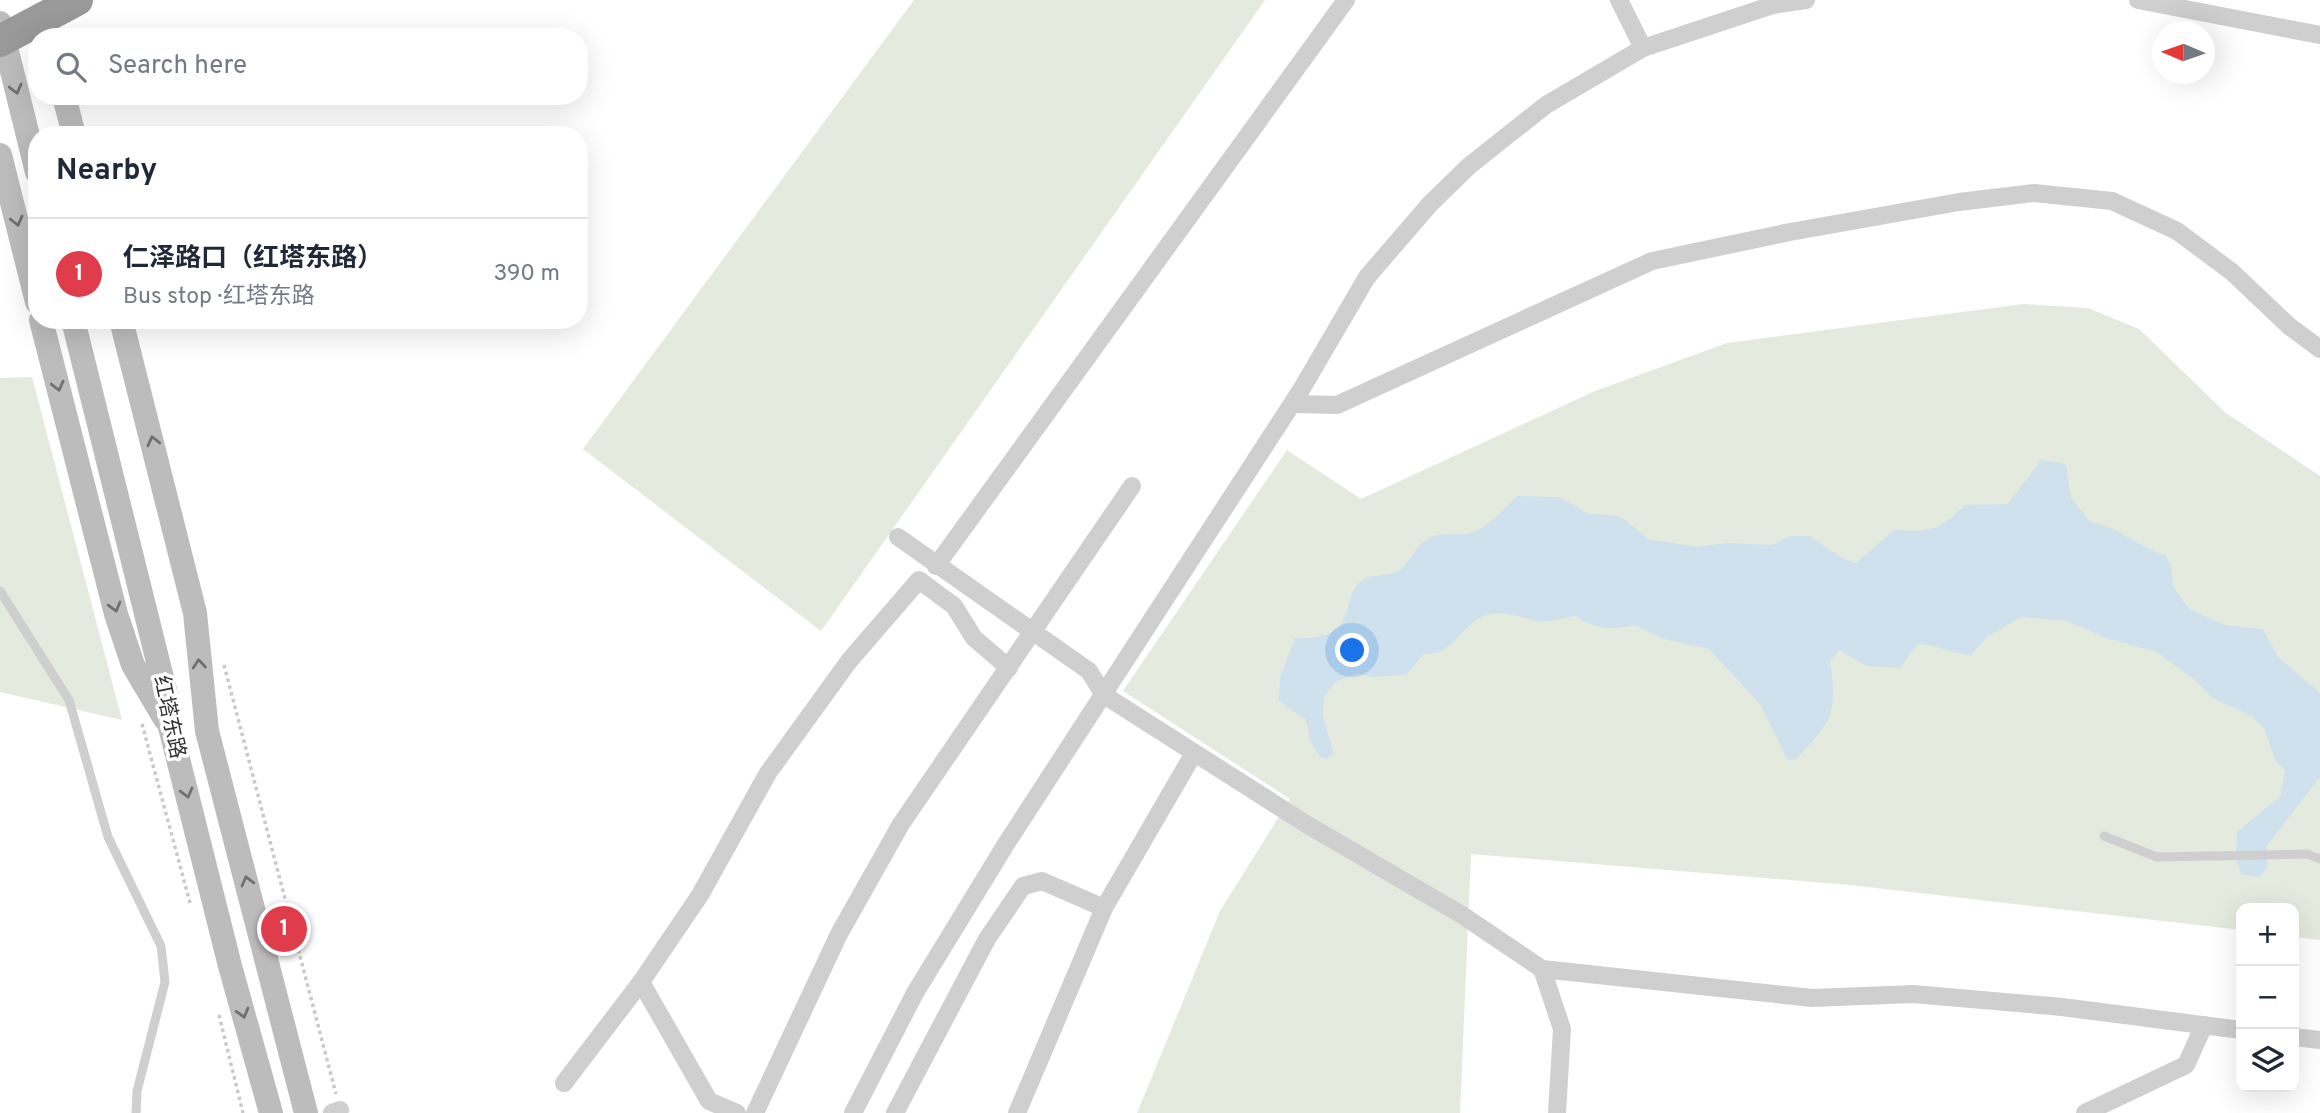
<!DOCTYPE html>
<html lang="en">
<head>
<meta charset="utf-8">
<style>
	:root { --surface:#fff; --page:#f6f6f7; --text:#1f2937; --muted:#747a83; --line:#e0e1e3; --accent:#df3d4b }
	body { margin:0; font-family:Overpass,"Noto Sans SC",sans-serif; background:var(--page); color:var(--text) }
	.controls { position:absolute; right:21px; bottom:21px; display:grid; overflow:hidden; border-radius:14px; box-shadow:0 7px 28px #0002 }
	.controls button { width:63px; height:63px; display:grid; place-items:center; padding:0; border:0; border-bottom:2px solid var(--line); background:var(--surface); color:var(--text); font:35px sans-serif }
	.compass { position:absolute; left:2152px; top:21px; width:63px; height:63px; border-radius:50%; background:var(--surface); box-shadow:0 7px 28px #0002; rotate:272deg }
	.you { position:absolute; left:1353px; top:651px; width:24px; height:24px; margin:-18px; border:5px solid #fff; border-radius:50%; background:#1a73e8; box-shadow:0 0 0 10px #1a73e833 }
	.badge { display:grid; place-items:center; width:46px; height:46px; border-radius:50%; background:var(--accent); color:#fff; font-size:23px; font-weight:700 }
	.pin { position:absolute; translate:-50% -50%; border:4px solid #fff; box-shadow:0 2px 7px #0006 }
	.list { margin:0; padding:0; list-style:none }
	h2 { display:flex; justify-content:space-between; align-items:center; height:91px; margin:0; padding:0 28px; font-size:30px }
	h2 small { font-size:23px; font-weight:400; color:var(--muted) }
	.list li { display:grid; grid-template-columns:46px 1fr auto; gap:21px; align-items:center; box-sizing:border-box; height:112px; padding:0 28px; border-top:2px solid var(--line) }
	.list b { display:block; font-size:26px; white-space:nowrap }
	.list p { margin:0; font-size:23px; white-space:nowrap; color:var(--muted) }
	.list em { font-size:23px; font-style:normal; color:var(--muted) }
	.icon { flex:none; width:38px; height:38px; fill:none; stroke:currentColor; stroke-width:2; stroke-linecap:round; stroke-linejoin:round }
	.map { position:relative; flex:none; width:2320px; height:1113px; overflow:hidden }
	.search { position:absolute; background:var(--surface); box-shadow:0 7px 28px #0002; left:28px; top:28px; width:560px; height:77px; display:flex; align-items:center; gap:18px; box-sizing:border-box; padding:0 24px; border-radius:28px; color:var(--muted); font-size:26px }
	.panel { position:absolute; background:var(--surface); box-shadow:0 7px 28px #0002; left:28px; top:126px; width:560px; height:203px; border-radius:28px }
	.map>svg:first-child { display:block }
</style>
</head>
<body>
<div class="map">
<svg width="2320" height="1113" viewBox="0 0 2320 1113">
	<rect width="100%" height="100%" fill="#fff"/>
	<!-- green -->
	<g fill="#e5eade">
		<polygon points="914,0 1265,0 821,631 583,449"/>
		<polygon points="2023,304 2088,308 2139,329 2226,413 2320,476 2320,940 2294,937 2294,908 2241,908 2241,930 1850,885 1471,854 1460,1113 1137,1113 1220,911 1290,799 1123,691 1287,450 1361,499 1595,391 1727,343"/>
		<polygon points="32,377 122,720 0,692 0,378"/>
	</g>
	<!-- water -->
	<path fill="#cee1ec" d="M2041 460 2066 464 2071 498 2090 522C2120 527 2137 547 2165 555L2171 565 2173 586 2188 608 2224 625 2263 629 2278 657 2320 693V777L2266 847C2268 859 2270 869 2259 877L2241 874 2236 857 2237 832C2253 820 2263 808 2280 798L2285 770 2276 761 2264 728 2251 716 2211 697 2196 681 2157 652 2106 638 2067 621 2021 617 1987 637 1971 655C1951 654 1936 644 1917 644L1900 668 1867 666 1839 650 1830 661C1838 714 1832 721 1796 759H1787L1759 703 1709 649 1660 638 1636 625C1611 630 1597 630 1575 616 1564 618 1548 623 1537 621 1517 617 1497 607 1478 619 1457 632 1452 655 1424 654L1406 675 1372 677 1357 673 1334 683 1324 697 1323 716 1334 754 1327 759 1320 757 1311 742 1306 720 1279 701 1280 677 1295 638C1365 641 1336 597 1364 579 1373 574 1386 576 1396 572 1411 565 1416 541 1434 536 1444 533 1456 535 1466 534 1486 531 1503 509 1517 496L1559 497 1589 514 1614 515 1623 518 1648 539 1697 547 1729 543 1772 545 1790 536H1809L1844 559 1856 563 1894 530C1932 532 1938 531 1965 505L2008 504Z"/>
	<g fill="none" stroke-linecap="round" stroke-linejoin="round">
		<!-- path -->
		<g stroke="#c9c9c9" stroke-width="3.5" stroke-dasharray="3.5 3.5" stroke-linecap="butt">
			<polyline points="224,665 336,1094"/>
			<polyline points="142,724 190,903"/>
			<polyline points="219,1015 243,1113"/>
		</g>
		<!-- lane -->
		<g stroke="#cfcfcf" stroke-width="9">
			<polyline points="0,591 69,700 108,837 161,946 165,982 137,1091 136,1113"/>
			<polyline points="2104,836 2157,857 2307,854 2320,859"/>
		</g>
		<!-- street -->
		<g stroke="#cfcfcf" stroke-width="18">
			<polyline points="1619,0 1643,48"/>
			<polyline points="2138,0 2320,35"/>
			<polyline points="1293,404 1337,405 1652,261 1790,232 1959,202 2034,193 2112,201 2177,231 2232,272 2289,326 2320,349"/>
			<polyline points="898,537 1089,671 1104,695 1306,824 1462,915 1542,969 1812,998 1913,994 2062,1007 2241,1030"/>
			<polyline points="936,566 1346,0"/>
			<polyline points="1542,969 1562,1029 1557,1113"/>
			<polyline points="641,982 709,1101 737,1113"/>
			<polyline points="2294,1037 2320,1040"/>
			<polyline points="564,1083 641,982 700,895 768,773 849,661 919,580 954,606 974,638 1009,668"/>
			<polyline points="332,1113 340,1110"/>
			<polyline points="755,1113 839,934 901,824 1132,486"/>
			<polyline points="853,1113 915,993 1006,844 1301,390 1367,277 1430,204 1469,166 1546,105 1643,48 1773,5 1806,0"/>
			<polyline points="895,1113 987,939 1023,886 1042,881 1104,908"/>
			<polyline points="1017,1113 1104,908 1194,753"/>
			<polyline points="2085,1113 2186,1065 2204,1025"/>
		</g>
		<!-- secondary -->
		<g stroke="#bcbcbc" stroke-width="24">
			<polyline points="0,23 37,172"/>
			<polyline points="64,96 74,135"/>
			<polyline points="0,155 37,302"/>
			<polyline points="41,320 116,614 133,665 165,719"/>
			<polyline points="73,320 165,690 170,727 230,966 271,1113"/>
			<polyline points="121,320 195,613 207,731 306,1113"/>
		</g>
		<!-- highway-bridge -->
		<polyline stroke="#999" stroke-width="32" points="0,41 77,0"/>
	</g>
	<!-- one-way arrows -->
	<defs><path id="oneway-chevron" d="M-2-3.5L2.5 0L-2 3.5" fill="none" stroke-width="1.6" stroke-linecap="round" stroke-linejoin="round" transform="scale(1.75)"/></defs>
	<g stroke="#707070">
		<use href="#oneway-chevron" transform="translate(16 89) rotate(76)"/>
		<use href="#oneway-chevron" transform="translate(17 221) rotate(76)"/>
		<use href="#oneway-chevron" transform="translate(58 386) rotate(76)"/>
		<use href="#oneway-chevron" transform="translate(153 441) rotate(-104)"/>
		<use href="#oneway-chevron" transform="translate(115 607) rotate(75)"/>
		<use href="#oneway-chevron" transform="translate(199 664) rotate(-95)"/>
		<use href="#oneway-chevron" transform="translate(187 793) rotate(75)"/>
		<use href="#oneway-chevron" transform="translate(247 881) rotate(-105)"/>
		<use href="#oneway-chevron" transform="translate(243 1013) rotate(74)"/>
	</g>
	<g text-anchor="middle" stroke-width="7" stroke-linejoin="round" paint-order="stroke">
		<!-- street labels -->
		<g font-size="21" fill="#323232" stroke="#fff">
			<text transform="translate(170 717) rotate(78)" y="7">红塔东路</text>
		</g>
	</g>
</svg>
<div class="controls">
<button>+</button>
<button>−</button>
<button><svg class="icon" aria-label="layers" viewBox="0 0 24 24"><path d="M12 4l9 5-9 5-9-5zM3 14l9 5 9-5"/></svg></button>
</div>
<svg class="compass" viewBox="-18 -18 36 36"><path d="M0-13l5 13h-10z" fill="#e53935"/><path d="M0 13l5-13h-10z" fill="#747a83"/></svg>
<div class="you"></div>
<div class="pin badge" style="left:284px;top:929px">1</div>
<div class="search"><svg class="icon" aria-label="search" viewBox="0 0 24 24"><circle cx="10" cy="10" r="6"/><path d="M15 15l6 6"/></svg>Search here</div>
<section class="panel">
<h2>Nearby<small></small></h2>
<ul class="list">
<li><span class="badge">1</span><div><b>仁泽路口（红塔东路）</b><p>Bus stop · 红塔东路</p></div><em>390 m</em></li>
</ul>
</section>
</div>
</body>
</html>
